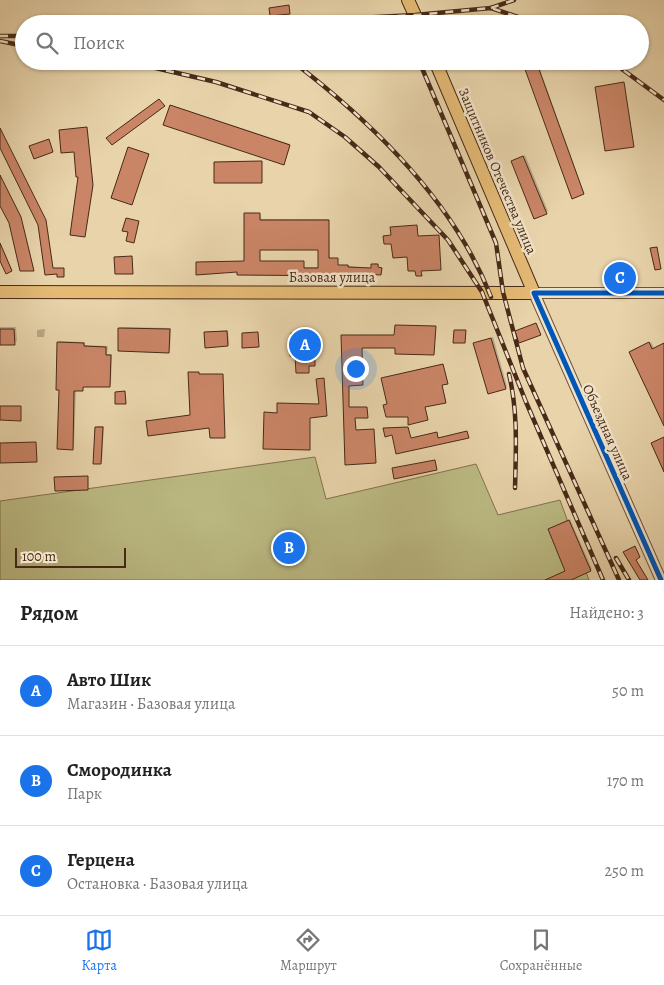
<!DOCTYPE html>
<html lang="ru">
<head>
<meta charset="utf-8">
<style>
	:root { --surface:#fff; --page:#f2f2f2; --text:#222; --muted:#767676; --line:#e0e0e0; --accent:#1a73e8 }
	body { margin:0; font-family:Alegreya,serif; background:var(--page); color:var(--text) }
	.scale { position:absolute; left:15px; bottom:12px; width:111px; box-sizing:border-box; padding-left:5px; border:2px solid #482a17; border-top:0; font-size:14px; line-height:18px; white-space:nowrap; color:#482a17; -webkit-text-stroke:4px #f0e2c8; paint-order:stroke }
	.you { position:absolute; left:355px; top:368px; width:18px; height:18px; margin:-12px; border:4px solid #fff; border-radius:50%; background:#1a73e8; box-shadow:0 0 0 8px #1a73e833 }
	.badge { display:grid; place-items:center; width:32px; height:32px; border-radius:50%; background:var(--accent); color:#fff; font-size:16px; font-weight:700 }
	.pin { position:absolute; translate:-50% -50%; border:2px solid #fff; box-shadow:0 1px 5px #0006 }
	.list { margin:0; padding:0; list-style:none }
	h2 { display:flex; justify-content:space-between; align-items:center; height:65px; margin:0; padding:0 20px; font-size:21px }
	h2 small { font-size:16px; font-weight:400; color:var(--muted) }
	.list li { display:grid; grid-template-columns:32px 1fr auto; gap:15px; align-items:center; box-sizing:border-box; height:90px; padding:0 20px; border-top:1px solid var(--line) }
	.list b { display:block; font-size:19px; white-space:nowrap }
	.list p { margin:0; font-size:16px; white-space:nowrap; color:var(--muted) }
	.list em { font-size:16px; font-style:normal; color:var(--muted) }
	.icon { flex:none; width:28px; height:28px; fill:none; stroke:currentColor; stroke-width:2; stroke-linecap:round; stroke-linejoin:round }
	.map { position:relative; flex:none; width:664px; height:580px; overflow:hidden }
	.search { position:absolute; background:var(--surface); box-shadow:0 1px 4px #0004; left:15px; right:15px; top:15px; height:55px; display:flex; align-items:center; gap:12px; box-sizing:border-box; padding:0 18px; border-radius:28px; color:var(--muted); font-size:19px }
	.sheet { height:335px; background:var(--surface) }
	nav { display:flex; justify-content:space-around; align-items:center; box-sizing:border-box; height:70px; border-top:1px solid var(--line); background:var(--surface); font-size:14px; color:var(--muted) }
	nav a { display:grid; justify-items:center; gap:2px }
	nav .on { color:var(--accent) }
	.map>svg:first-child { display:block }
</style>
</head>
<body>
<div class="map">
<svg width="664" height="580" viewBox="0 0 664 580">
	<rect width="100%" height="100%" fill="#e8d3aa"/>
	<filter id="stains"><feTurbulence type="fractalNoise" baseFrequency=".004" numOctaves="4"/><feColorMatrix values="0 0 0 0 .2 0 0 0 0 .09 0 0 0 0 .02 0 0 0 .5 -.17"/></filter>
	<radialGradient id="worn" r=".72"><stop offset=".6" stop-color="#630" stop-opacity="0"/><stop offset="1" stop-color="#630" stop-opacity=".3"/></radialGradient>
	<!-- green -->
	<polygon fill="#bcbb84" stroke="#82724e" points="315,457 326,499 476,464 498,515 560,500 589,580 0,580 0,501"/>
	<!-- shadow -->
	<g fill="#0003" fill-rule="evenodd">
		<polygon points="523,61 537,61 584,193 573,197"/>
		<polygon points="171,105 290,144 283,163"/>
		<polygon points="525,155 548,211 546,213 512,161"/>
		<polygon points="0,175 21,216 34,269 0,203"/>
		<path d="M247 213H260L261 219H329L330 258H338V265H349V266L372 268 374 263 379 264 378 267H382V273L349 272 348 274 239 270 197 263 245 261ZM260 249H320V267H304V261H260Z"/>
		<polygon points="0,242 12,269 6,272 0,258"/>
		<polygon points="0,327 16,327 17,341 14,343 0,344"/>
		<polygon points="121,327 171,328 170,350 169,351 119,329"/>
		<polygon points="45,329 44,337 37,337 37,330"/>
		<polygon points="228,330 229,344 228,345 205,333 207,332"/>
		<polygon points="293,333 312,333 312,359 315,359 315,364 309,365 308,372 297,354 292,334"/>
		<polygon points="493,337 507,386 506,388 475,343"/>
		<polygon points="59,341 85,342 85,345 108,346 107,354 112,354 111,384 109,386 84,385 82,390 76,389 74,447 72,448 60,389 58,343"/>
		<polygon points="651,342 654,348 664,343 664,417 632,350"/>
		<polygon points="443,364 448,382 442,384 446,401 425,406 428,419 409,416 388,404 382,378"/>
		<polygon points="98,426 104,426 102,461 101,463 96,427"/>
		<polygon points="570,519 592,569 568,580 551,580 566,571 551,528"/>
	</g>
	<!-- building -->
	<g fill="#ca8567" stroke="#482a17" fill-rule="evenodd">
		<polygon points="289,5 290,14 270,16 269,8"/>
		<polygon points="522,61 536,61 584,194 572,199"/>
		<polygon points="624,82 634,147 605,151 595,87"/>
		<polygon points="159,99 165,106 112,145 106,138"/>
		<polygon points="170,105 290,145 284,165 163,125"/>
		<polygon points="87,127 93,185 85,237 70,235 78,177 76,177 74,152 61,153 59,130"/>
		<polygon points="0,128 46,220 53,268 64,268 64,277 57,277 57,274 45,275 38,225 0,148"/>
		<polygon points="49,139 53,152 34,159 29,146"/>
		<polygon points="128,147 149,154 132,205 111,198"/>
		<polygon points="523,156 547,214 534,219 511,161"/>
		<polygon points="262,161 262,183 214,183 214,162"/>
		<polygon points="0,175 21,217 34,271 20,271 9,223 0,206"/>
		<path d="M244 213H260V220H329V258H338V265H348V267L371 268V264H378V267L382 268 381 275 348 273V276L237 275V272L196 275V262L244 261ZM260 250H318V268H304V261H260Z"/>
		<polygon points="126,218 139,221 134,243 126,241 128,232 122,231"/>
		<polygon points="417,225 418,236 439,235 441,270 421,271 422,276 416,276 415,271 408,271 407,257 393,258 391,244 384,244 383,236 391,235 390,227"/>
		<polygon points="0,243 12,271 6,274 0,261"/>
		<polygon points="657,247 661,269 655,270 650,248"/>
		<polygon points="132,256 133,274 115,274 114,257"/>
		<polygon points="536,323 541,335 519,343 515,331"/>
		<polygon points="395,325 436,326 434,355 395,354 395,348 362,348 363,385 349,386 349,407 367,407 368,418 355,418 356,430 374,429 376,463 345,465 341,335 394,335"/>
		<polygon points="118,328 170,329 169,353 118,351"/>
		<polygon points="0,329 14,329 15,345 0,345"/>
		<polygon points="454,330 466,330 465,343 453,343"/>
		<polygon points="227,331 228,346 205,348 204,332"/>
		<polygon points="258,332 259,347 242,348 242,333"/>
		<polygon points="291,333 312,334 311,360 315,360 315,366 309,366 309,373 296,373 295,356 290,356"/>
		<polygon points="491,338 506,389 488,394 473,343"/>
		<polygon points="57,342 84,343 84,346 106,347 106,355 111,355 110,387 83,387 83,391 74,391 73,450 57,449 59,390 56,390"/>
		<polygon points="649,342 652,349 664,343 664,426 629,352"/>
		<polygon points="443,364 448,384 442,385 446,403 425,407 428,420 408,425 408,417 386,417 383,405 387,404 381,378"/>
		<polygon points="188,372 199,372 199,374 223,374 225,438 210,438 209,428 148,436 146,421 190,415"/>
		<polygon points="324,378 327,416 310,418 310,450 263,449 264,412 277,413 277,403 319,404 316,379"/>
		<polygon points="125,391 126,404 115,404 115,392"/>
		<polygon points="0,406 21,406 21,421 0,420"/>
		<polygon points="95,427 103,427 101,464 93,464"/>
		<polygon points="408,427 411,438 437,432 438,438 467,431 469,438 396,454 392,435 385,437 383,428"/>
		<polygon points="664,437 664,472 651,443"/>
		<polygon points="36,442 37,462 0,463 0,443"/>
		<polygon points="435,460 437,470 394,479 392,468"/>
		<polygon points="88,476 88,490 55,491 54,477"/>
		<polygon points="569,520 591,571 571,580 545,580 565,571 548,529"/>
		<polygon points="635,546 640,557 636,560 648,580 640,580 623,552"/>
	</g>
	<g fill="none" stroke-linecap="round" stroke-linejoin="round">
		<!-- minor casing -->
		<g stroke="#70543c" stroke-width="12">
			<polyline id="minor" points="661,580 534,293 664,293"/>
		</g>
		<!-- major casing -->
		<g stroke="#482a17" stroke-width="14">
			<g id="major">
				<polyline points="408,0 419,24"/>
				<polyline points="0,292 534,293 435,61"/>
			</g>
		</g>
		<!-- minor -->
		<use href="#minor" stroke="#f0e2c8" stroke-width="10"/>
		<!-- major -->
		<use href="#major" stroke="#e4ba75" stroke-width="12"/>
		<!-- rail casing -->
		<g stroke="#482a17" stroke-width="4.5">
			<g id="rail">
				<polyline points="491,8 514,0"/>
				<polyline points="302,24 321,20 415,15 491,8 539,24"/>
				<polyline points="0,36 24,36"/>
				<polyline points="0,41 24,46"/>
				<polyline points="119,61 147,66 216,82 309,112 345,137 379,167 448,240 482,292 526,402 603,580"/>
				<path d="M292 61C372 122 454 201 491 297"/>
				<polyline points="419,61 496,243 503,292 523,368 619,580"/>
				<polyline points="611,61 664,100"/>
				<path d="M509 374C518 412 516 449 515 488"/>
				<polyline points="616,558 629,580"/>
			</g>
		</g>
		<!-- rail -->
		<use href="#rail" stroke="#f0e2c8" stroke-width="2.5" stroke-dasharray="8" stroke-linecap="butt"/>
		<!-- cycleway casing -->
		<g stroke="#f0e2c8" stroke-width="8">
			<polyline id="cycleway" points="661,580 534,293 664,293"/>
		</g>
		<!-- cycleway -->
		<use href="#cycleway" stroke="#0057b8" stroke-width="5"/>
	</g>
	<g text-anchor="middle" stroke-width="5" stroke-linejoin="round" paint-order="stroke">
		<!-- street labels -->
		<g font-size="14" fill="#482a17" stroke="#f0e2c8">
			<text transform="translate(498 171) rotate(67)" y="5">Защитников Отечества улица</text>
			<text x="332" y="282">Базовая улица</text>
			<text transform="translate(608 432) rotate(66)" y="5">Объездная улица</text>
		</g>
	</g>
	<rect width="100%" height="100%" filter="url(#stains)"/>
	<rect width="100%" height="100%" fill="url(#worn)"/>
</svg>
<div class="scale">100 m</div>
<div class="you"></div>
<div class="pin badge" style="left:305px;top:345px">A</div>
<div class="pin badge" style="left:289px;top:548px">B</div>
<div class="pin badge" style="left:620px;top:278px">C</div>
<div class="search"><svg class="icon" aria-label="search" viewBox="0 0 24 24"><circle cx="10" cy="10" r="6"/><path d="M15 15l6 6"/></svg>Поиск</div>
</div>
<section class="sheet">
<h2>Рядом<small>Найдено: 3</small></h2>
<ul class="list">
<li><span class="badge">A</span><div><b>Авто Шик</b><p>Магазин · Базовая улица</p></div><em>50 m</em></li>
<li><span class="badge">B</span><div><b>Смородинка</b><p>Парк</p></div><em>170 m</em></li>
<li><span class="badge">C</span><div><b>Герцена</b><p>Остановка · Базовая улица</p></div><em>250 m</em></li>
</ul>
</section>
<nav>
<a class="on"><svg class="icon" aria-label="map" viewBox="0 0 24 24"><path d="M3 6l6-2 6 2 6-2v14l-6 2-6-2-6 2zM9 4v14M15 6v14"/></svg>Карта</a>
<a><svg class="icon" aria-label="directions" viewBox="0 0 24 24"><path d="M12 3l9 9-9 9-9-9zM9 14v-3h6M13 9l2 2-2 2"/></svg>Маршрут</a>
<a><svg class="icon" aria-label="saved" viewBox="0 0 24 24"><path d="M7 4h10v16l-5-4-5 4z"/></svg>Сохранённые</a>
</nav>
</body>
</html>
